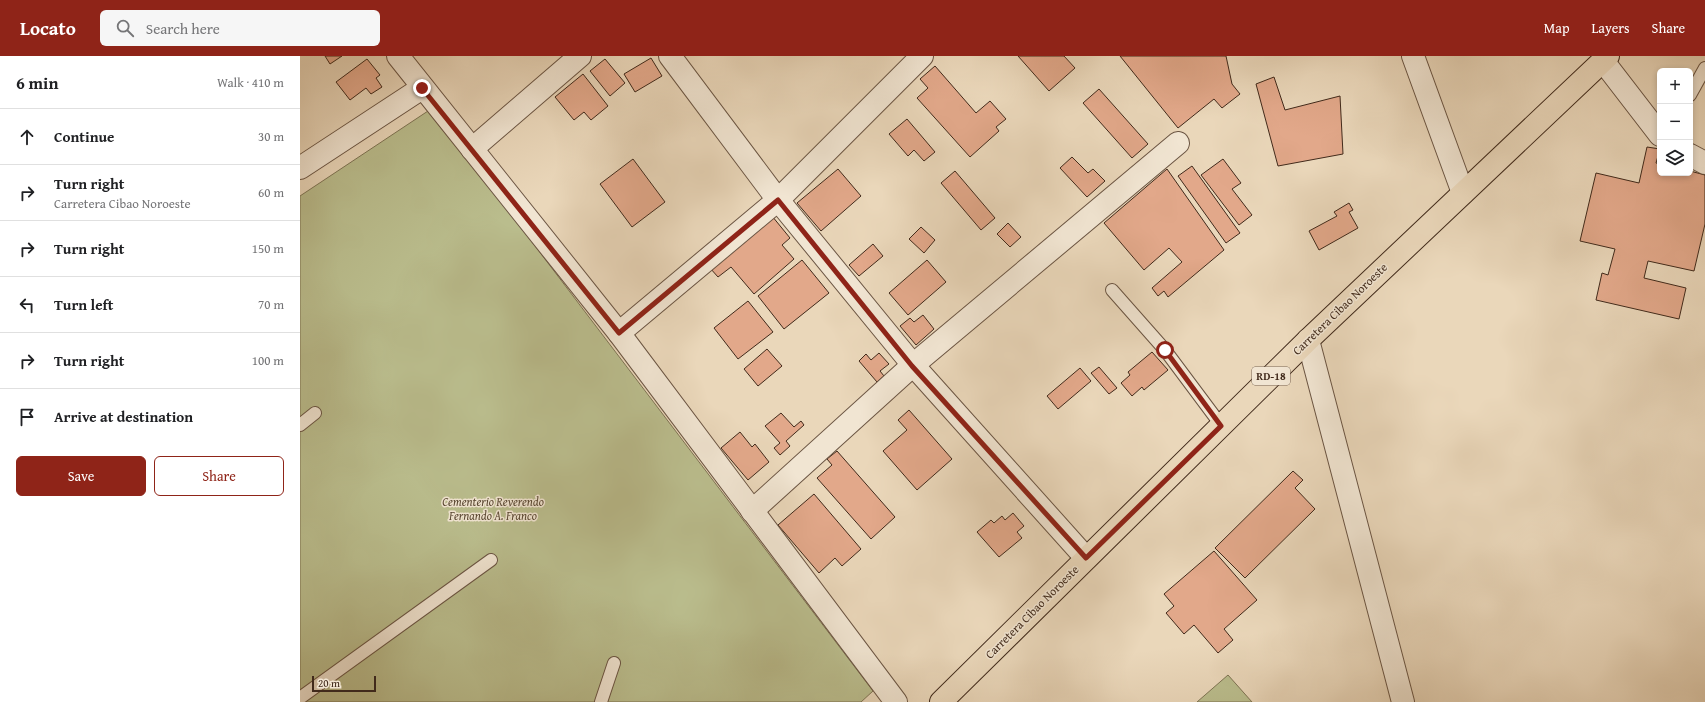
<!DOCTYPE html>
<html lang="en">
<head>
<meta charset="utf-8">
<style>
	:root { --surface:#fff; --page:#f6f6f6; --text:#202124; --muted:#757577; --line:#e0e0e0; --accent:#8f2418 }
	body { margin:0; font-family:"Gentium Book Plus",serif; background:var(--page); color:var(--text) }
	.controls { position:absolute; right:12px; top:12px; display:grid; overflow:hidden; border-radius:6px; box-shadow:0 2px 6px #0003 }
	.controls button { width:36px; height:36px; display:grid; place-items:center; padding:0; border:0; border-bottom:1px solid var(--line); background:var(--surface); color:var(--text); font:20px sans-serif }
	.scale { position:absolute; left:12px; bottom:10px; width:64px; box-sizing:border-box; padding-left:4px; border:2px solid #412a1b; border-top:0; font-size:11px; line-height:14px; white-space:nowrap; color:#412a1b; -webkit-text-stroke:3px #f1e5d2; paint-order:stroke }
	.stop { position:absolute; width:12px; height:12px; margin:-9px; border:3px solid #8f2418; border-radius:50%; background:#fff }
	.stop.end { background:#8f2418; border-color:#fff; box-shadow:0 1px 4px #0008 }
	.list { margin:0; padding:0; list-style:none }
	h2 { display:flex; justify-content:space-between; align-items:center; height:52px; margin:0; padding:0 16px; font-size:17px }
	h2 small { font-size:13px; font-weight:400; color:var(--muted) }
	.list li { display:grid; grid-template-columns:26px 1fr auto; gap:12px; align-items:center; box-sizing:border-box; height:56px; padding:0 16px; border-top:1px solid var(--line) }
	.list b { display:block; font-size:15px; white-space:nowrap }
	.list p { margin:0; font-size:13px; white-space:nowrap; color:var(--muted) }
	.list em { font-size:13px; font-style:normal; color:var(--muted) }
	.actions { display:flex; gap:8px; padding:12px 16px }
	.actions a { flex:1; padding:9px 0; border:1px solid var(--accent); border-radius:6px; text-align:center; font-size:14px; color:var(--accent) }
	.actions .main { background:var(--accent); color:#fff }
	.icon { flex:none; width:22px; height:22px; fill:none; stroke:currentColor; stroke-width:2; stroke-linecap:round; stroke-linejoin:round }
	.map { position:relative; flex:none; width:1405px; height:646px; overflow:hidden }
	header { display:flex; align-items:center; gap:24px; box-sizing:border-box; height:56px; padding:0 20px; background:var(--accent); color:#fff }
	header strong { font-size:19px }
	nav { display:flex; gap:22px; margin-inline-start:auto; font-size:14px }
	.search { width:280px; height:36px; background:var(--page); display:flex; align-items:center; gap:10px; box-sizing:border-box; padding:0 14px; border-radius:6px; color:var(--muted); font-size:15px }
	main { display:flex }
	aside { flex:1; background:var(--surface) }
	.map>svg:first-child { display:block }
</style>
</head>
<body>
<header>
<strong>Locato</strong>
<div class="search"><svg class="icon" aria-label="search" viewBox="0 0 24 24"><circle cx="10" cy="10" r="6"/><path d="M15 15l6 6"/></svg>Search here</div>
<nav><a>Map</a><a>Layers</a><a>Share</a></nav>
</header>
<main>
<aside>
<h2>6 min<small>Walk · 410 m</small></h2>
<ul class="list">
<li><svg class="icon" aria-label="ahead" viewBox="0 0 24 24"><path d="M12 20V5M6 11l6-6 6 6"/></svg><div><b>Continue</b></div><em>30 m</em></li>
<li><svg class="icon" aria-label="right" viewBox="0 0 24 24"><path d="M7 20v-9h11M14 6l5 5-5 5"/></svg><div><b>Turn right</b><p>Carretera Cibao Noroeste</p></div><em>60 m</em></li>
<li><svg class="icon" aria-label="right" viewBox="0 0 24 24"><path d="M7 20v-9h11M14 6l5 5-5 5"/></svg><div><b>Turn right</b></div><em>150 m</em></li>
<li><svg class="icon" aria-label="left" viewBox="0 0 24 24"><path d="M17 20v-9H6M10 6l-5 5 5 5"/></svg><div><b>Turn left</b></div><em>70 m</em></li>
<li><svg class="icon" aria-label="right" viewBox="0 0 24 24"><path d="M7 20v-9h11M14 6l5 5-5 5"/></svg><div><b>Turn right</b></div><em>100 m</em></li>
<li><svg class="icon" aria-label="arrive" viewBox="0 0 24 24"><path d="M6 21V4h12l-3 4 3 4H6"/></svg><div><b>Arrive at destination</b></div></li>
</ul>
<div class="actions"><a class="main">Save</a><a>Share</a></div>
</aside>
<div class="map">
<svg width="1405" height="646" viewBox="0 0 1405 646">
	<rect width="100%" height="100%" fill="#ead7ba"/>
	<filter id="stains"><feTurbulence type="fractalNoise" baseFrequency=".005" numOctaves="4"/><feColorMatrix values="0 0 0 0 .2 0 0 0 0 .09 0 0 0 0 .02 0 0 0 .5 -.17"/></filter>
	<radialGradient id="worn" r=".72"><stop offset=".6" stop-color="#630" stop-opacity="0"/><stop offset="1" stop-color="#630" stop-opacity=".3"/></radialGradient>
	<!-- green -->
	<g fill="#babd8d" stroke="#7e7454">
		<polygon points="131,53 573,635 561,646 0,646 0,140"/>
		<polygon points="928,619 952,646 897,646"/>
	</g>
	<!-- building -->
	<g fill="#e2a88a" stroke="#412a1b">
		<polygon points="25,0 42,0 30,8"/>
		<polygon points="718,0 764,0 775,12 749,35"/>
		<polygon points="820,0 926,0 932,28 940,38 922,52 914,43 878,72"/>
		<polygon points="351,2 362,20 335,36 324,18"/>
		<polygon points="67,3 80,19 76,22 82,31 71,38 66,32 50,44 36,26"/>
		<polygon points="305,3 325,27 310,40 290,15"/>
		<polygon points="635,10 676,57 690,45 706,63 696,71 699,75 670,101 617,42 628,32 620,23"/>
		<polygon points="283,18 308,50 291,64 284,56 274,64 255,41"/>
		<polygon points="974,21 985,54 1040,40 1043,98 978,110 956,28"/>
		<polygon points="799,33 848,88 832,102 783,47"/>
		<polygon points="607,63 635,96 624,105 614,94 608,100 589,78"/>
		<polygon points="1347,91 1360,93 1356,107 1360,108 1360,117 1390,117 1390,115 1405,119 1405,168 1394,215 1348,205 1344,222 1386,232 1379,263 1296,244 1302,217 1308,219 1315,193 1280,185 1296,117 1339,127"/>
		<polygon points="772,101 788,117 793,113 805,125 787,141 760,112"/>
		<polygon points="333,103 365,146 332,171 300,128"/>
		<polygon points="923,103 941,127 932,133 952,159 939,169 901,119"/>
		<polygon points="892,110 940,177 926,187 878,120"/>
		<polygon points="538,113 561,140 521,175 497,147"/>
		<polygon points="867,113 924,194 868,241 864,235 858,240 852,232 882,206 869,192 844,214 804,167"/>
		<polygon points="655,115 695,162 681,174 641,127"/>
		<polygon points="1049,147 1053,154 1049,156 1058,172 1019,194 1009,175 1037,160 1034,156"/>
		<polygon points="472,160 490,182 482,189 494,203 454,238 431,211 418,221 410,212"/>
		<polygon points="708,167 721,181 710,191 697,178"/>
		<polygon points="621,171 635,184 624,197 609,183"/>
		<polygon points="573,188 583,200 559,220 549,209"/>
		<polygon points="502,204 529,237 484,273 458,240"/>
		<polygon points="627,204 646,226 608,259 589,237"/>
		<polygon points="448,245 473,276 438,303 414,272"/>
		<polygon points="623,259 634,273 616,289 600,270 610,262 614,266"/>
		<polygon points="467,293 482,310 458,330 444,313"/>
		<polygon points="852,296 868,314 844,334 842,331 832,340 821,327 830,319 828,316"/>
		<polygon points="579,297 589,308 580,315 584,320 577,326 559,305 566,298 571,304"/>
		<polygon points="799,311 817,332 809,338 791,317"/>
		<polygon points="780,312 791,325 758,353 747,340"/>
		<polygon points="609,354 652,403 617,434 583,395 607,374 598,364"/>
		<polygon points="481,357 494,371 501,365 504,369 486,385 490,390 480,399 474,392 480,387 465,370"/>
		<polygon points="440,376 452,391 455,388 469,406 448,424 421,392"/>
		<polygon points="537,395 595,461 571,483 517,422 532,409 527,403"/>
		<polygon points="993,415 1003,424 995,432 1015,453 945,522 915,492"/>
		<polygon points="514,438 561,493 542,510 535,502 519,517 478,469"/>
		<polygon points="713,457 724,470 717,476 722,482 699,501 677,476 691,464 694,467 702,460 705,464"/>
		<polygon points="914,495 957,544 924,573 933,584 918,597 894,569 884,578 866,557 874,550 864,538"/>
	</g>
	<g fill="none" stroke-linecap="round" stroke-linejoin="round">
		<!-- service casing -->
		<g stroke="#6b5543" stroke-width="14">
			<g id="service">
				<polyline points="1390,39 1405,12"/>
				<polyline points="812,234 865,294 921,369"/>
				<polyline points="0,369 15,357"/>
				<polyline points="0,642 191,504"/>
				<polyline points="301,646 314,607"/>
			</g>
		</g>
		<!-- minor casing -->
		<g stroke="#6b5543" stroke-width="24">
			<g id="minor">
				<polyline points="98,0 319,277 596,646"/>
				<polyline points="370,0 478,144 613,309 786,502"/>
				<polyline points="1113,0 1163,137"/>
				<polyline points="1303,5 1360,79"/>
				<polyline points="172,93 280,0"/>
				<polyline points="1390,99 1405,107"/>
				<polyline points="0,112 122,32"/>
				<polyline points="319,277 478,144 622,0"/>
				<polyline points="1008,284 1103,646"/>
				<polyline points="452,455 613,309 878,87"/>
			</g>
		</g>
		<!-- primary casing -->
		<g stroke="#412a1b" stroke-width="24">
			<polyline id="primary" points="641,646 1008,284 1308,0"/>
		</g>
		<!-- service -->
		<use href="#service" stroke="#f1e5d2" stroke-width="12"/>
		<!-- minor -->
		<use href="#minor" stroke="#f1e5d2" stroke-width="22"/>
		<!-- primary -->
		<use href="#primary" stroke="#ead7ba" stroke-width="22"/>
	</g>
	<g fill="none" stroke-linecap="round" stroke-linejoin="round">
		<!-- route -->
		<polyline stroke="#8f2418" stroke-width="5" points="122,32 319,277 478,144 612,310 786,502 921,370 865,294"/>
	</g>
	<g text-anchor="middle" stroke-width="3" stroke-linejoin="round" paint-order="stroke">
		<!-- shield labels -->
		<rect fill="#f1e5d2" stroke="#766252" stroke-width="1" x="952" y="311" width="38" height="18" rx="3"/>
		<g font-size="11" font-weight="bold" fill="#412a1b">
			<text x="971" y="324">RD-18</text>
		</g>
		<!-- street labels -->
		<g font-size="12" fill="#412a1b" stroke="#f1e5d2">
			<text transform="translate(1040 253) rotate(-44)" y="4">Carretera Cibao Noroeste</text>
			<text transform="translate(732 556) rotate(-45)" y="4">Carretera Cibao Noroeste</text>
		</g>
		<!-- park labels -->
		<g font-size="12" font-style="italic" fill="#594732" stroke="#f1e5d2">
			<text x="193" y="450">Cementerio Reverendo<tspan x="193" dy="14">Fernando A. Franco</tspan></text>
		</g>
	</g>
	<rect width="100%" height="100%" filter="url(#stains)"/>
	<rect width="100%" height="100%" fill="url(#worn)"/>
</svg>
<div class="controls">
<button>+</button>
<button>−</button>
<button><svg class="icon" aria-label="layers" viewBox="0 0 24 24"><path d="M12 4l9 5-9 5-9-5zM3 14l9 5 9-5"/></svg></button>
</div>
<div class="scale">20 m</div>
<div class="stop" style="left:865px;top:294px"></div>
<div class="stop end" style="left:122px;top:32px"></div>
</div>
</main>
</body>
</html>
